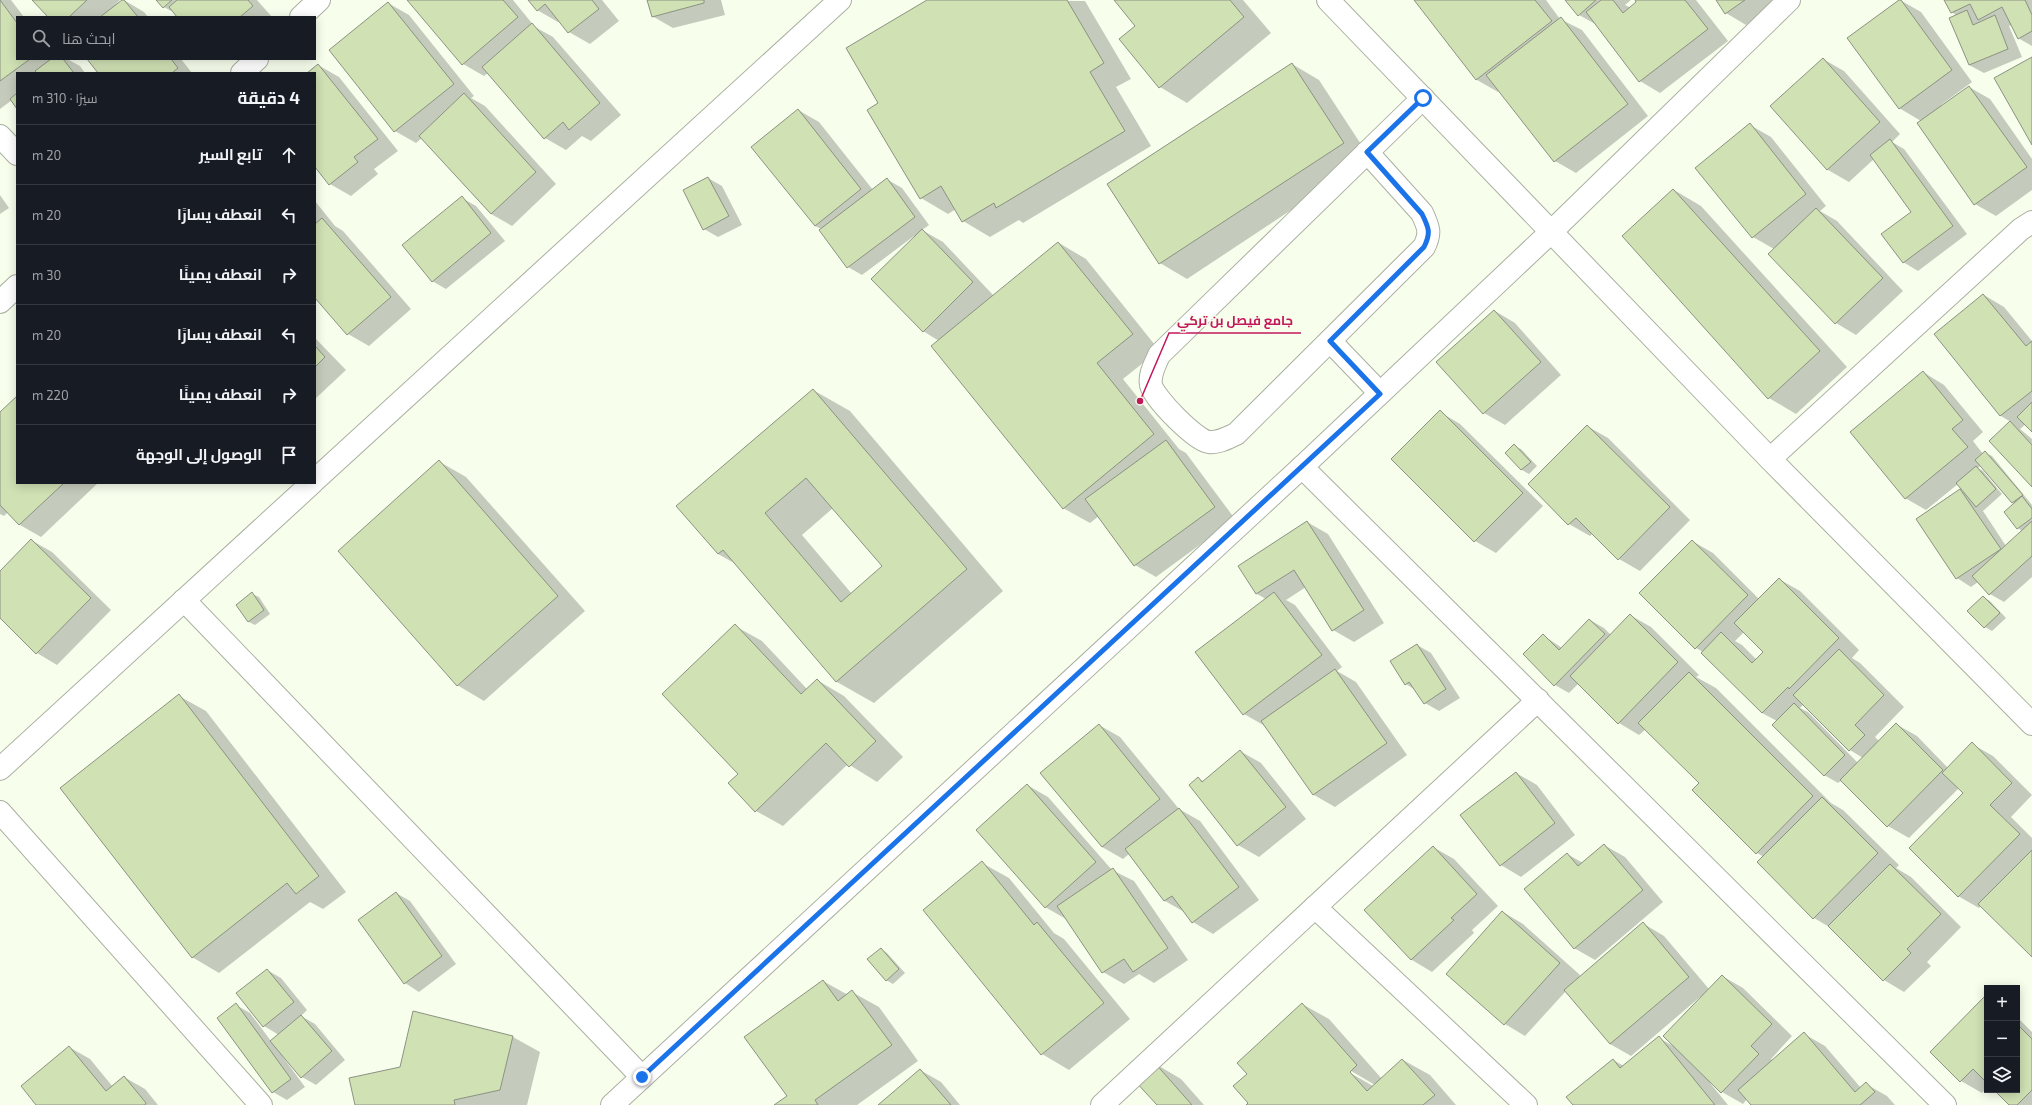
<!DOCTYPE html>
<html lang="ar">
<head>
<meta charset="utf-8">
<style>
	:root { --surface:#171b24; --page:#20242c; --text:#f1f3f6; --muted:#9ea1a6; --line:#363941 }
	body { margin:0; font-family:"Exo 2",Cairo,sans-serif; background:var(--page); color:var(--text); direction:rtl }
	.controls { position:absolute; right:12px; bottom:12px; display:grid; overflow:hidden; border-radius:0px; box-shadow:0 2px 10px #0003 }
	.controls button { width:36px; height:36px; display:grid; place-items:center; padding:0; border:0; border-bottom:1px solid var(--line); background:var(--surface); color:var(--text); font:20px sans-serif }
	.stop { position:absolute; width:12px; height:12px; margin:-9px; border:3px solid #1a73e8; border-radius:50%; background:#fff }
	.stop.end { background:#1a73e8; border-color:#fff; box-shadow:0 1px 4px #0008 }
	.list { margin:0; padding:0; list-style:none }
	h2 { display:flex; justify-content:space-between; align-items:center; height:52px; margin:0; padding:0 16px; font-size:17px }
	h2 small { font-size:13px; font-weight:400; color:var(--muted) }
	.list li { display:grid; grid-template-columns:26px 1fr auto; gap:12px; align-items:center; box-sizing:border-box; height:60px; padding:0 16px; border-top:1px solid var(--line) }
	.list b { display:block; font-size:15px; white-space:nowrap }
	.list em { font-size:13px; font-style:normal; color:var(--muted) }
	.icon { flex:none; width:22px; height:22px; fill:none; stroke:currentColor; stroke-width:2; stroke-linecap:round; stroke-linejoin:round }
	.map { position:relative; flex:none; width:2032px; height:1105px; overflow:hidden; direction:ltr }
	.search { position:absolute; background:var(--surface); box-shadow:0 2px 10px #0003; left:16px; top:16px; width:300px; height:44px; display:flex; align-items:center; gap:10px; box-sizing:border-box; padding:0 14px; border-radius:0px; color:var(--muted); font-size:15px }
	.panel { position:absolute; background:var(--surface); box-shadow:0 2px 10px #0003; left:16px; top:72px; width:300px; height:412px; border-radius:0px; direction:rtl }
	.map>svg:first-child { display:block }
</style>
</head>
<body>
<div class="map">
<svg width="2032" height="1105" viewBox="0 0 2032 1105">
	<rect width="100%" height="100%" fill="#f7feec"/>
	<!-- shadow -->
	<g fill="#0003" fill-rule="evenodd">
		<polygon points="0,0 11,0 24,17 17,17 17,59 67,59 80,66 85,73 17,73 17,107 12,100 0,109"/>
		<polygon points="33,0 120,0 116,4 117,5 124,0 144,12 148,17 49,17"/>
		<polygon points="157,0 257,0 272,17 178,17 172,10 171,11 164,7"/>
		<polygon points="408,0 513,0 535,27 553,37 621,115 591,141 582,136 566,150 545,138 488,73 484,76 463,64"/>
		<polygon points="529,0 602,0 619,21 590,44 569,32 560,21 558,22 537,10"/>
		<polygon points="648,0 721,0 725,15 673,28 652,16"/>
		<polygon points="928,0 1085,1 1131,79 1116,87 1151,146 1023,223 1019,220 990,237 963,221 956,209 948,214 921,198 880,104"/>
		<polygon points="1116,0 1243,0 1271,33 1187,103 1160,87 1137,26"/>
		<polygon points="1415,0 1546,0 1560,19 1582,30 1648,116 1576,173 1555,161 1499,90 1498,92 1477,80"/>
		<polygon points="1566,0 1631,0 1625,5 1631,8 1638,3 1636,0 1696,0 1728,41 1660,93 1640,81 1597,25 1579,15"/>
		<polygon points="1717,0 1784,0 1746,25 1726,13"/>
		<polygon points="1900,0 1921,12 1972,82 1941,105 1942,106 1969,87 1990,99 2032,159 2032,190 1996,216 1975,204 1921,121 1899,108"/>
		<polygon points="1945,0 2032,0 2032,46 2018,38 2012,25 2009,26 2022,57 1984,73 1969,65 1957,16 1952,12"/>
		<polygon points="388,3 409,15 474,96 471,98 485,106 556,184 512,226 491,214 422,138 416,143 395,131"/>
		<polygon points="88,59 181,59 192,73 99,73"/>
		<polygon points="1823,59 1844,71 1900,134 1892,142 1904,149 1967,234 1918,271 1903,262 1912,212 1874,159 1849,182 1828,170 1771,106"/>
		<polygon points="1292,64 1319,80 1370,158 1187,279 1160,263"/>
		<polygon points="318,65 339,77 398,151 374,169 378,174 351,196 330,184 315,165 315,73 308,73"/>
		<polygon points="798,110 819,122 873,190 888,180 902,188 929,225 922,230 943,242 994,296 1059,243 1086,259 1159,350 1123,379 1179,449 1186,453 1235,519 1156,577 1135,565 1099,516 1090,523 1063,508 939,341 923,331 914,236 862,275 848,267 821,229 815,226"/>
		<polygon points="1750,125 1771,137 1826,206 1820,211 1837,221 1903,291 1856,335 1836,323 1774,249 1753,237"/>
		<polygon points="708,178 722,186 742,225 718,237 704,229"/>
		<polygon points="1674,190 1701,206 1847,367 1796,414 1769,398 1623,236"/>
		<polygon points="0,195 9,208 0,214"/>
		<polygon points="462,198 476,206 505,241 446,289 432,281"/>
		<polygon points="315,201 335,226 343,231 411,309 369,346 348,334 315,297"/>
		<polygon points="1984,295 2004,307 2032,341 2032,430 2026,424 2020,429 2032,439 2032,485 1990,441 2011,422 2001,416 1935,334"/>
		<polygon points="1495,311 1515,323 1561,375 1505,425 1484,413 1438,362"/>
		<polygon points="315,338 346,370 315,399"/>
		<path d="M1923 372 1944 385 1983 432 1973 441 1983 454 1986 453 1992 456 2032 505V577L2004 602 1990 594 1978 582 1971 587 1957 578 1917 519 1960 490 1965 493 1958 484 1926 510 1905 498ZM1981 465 2015 504 2005 512 2018 528 2022 531 2006 546 1983 511 2002 494 1983 471 1978 468Z"/>
		<path d="M813 390 850 411 1003 591 874 703 837 682 736 564 718 554ZM833 508 884 566 852 594 802 535Z"/>
		<polygon points="17,397 17,483 98,483 41,537 20,525 8,512 4,516 0,514 0,413"/>
		<polygon points="1440,412 1460,424 1543,506 1496,553 1475,541 1393,459"/>
		<polygon points="1587,426 1608,438 1690,520 1640,571 1619,559 1593,533 1590,536 1569,524 1529,484"/>
		<polygon points="1514,446 1521,449 1537,466 1529,474 1522,470 1506,453"/>
		<polygon points="440,462 466,477 585,611 484,701 457,685"/>
		<polygon points="1307,522 1328,534 1384,623 1354,642 1333,630 1306,587 1286,600 1295,605 1342,667 1337,671 1356,682 1407,755 1335,807 1314,795 1265,726 1244,714 1266,599 1257,594 1239,566"/>
		<polygon points="31,540 52,552 111,610 57,665 37,653 0,617 0,573"/>
		<path d="M1692 541 1713 553 1759 599 1779 579 1800 591 1859 650 1852 658 1860 663 1904 707 1875 737 1879 741 1896 724 1917 736 1948 768 1972 744 1993 756 2032 795 2011 817 2032 838V956L1981 906 1979 908 1958 896 1964 793 1959 788 1909 838 1888 826 1842 780 1838 783 1824 775 1777 721 1762 713 1703 652 1696 648ZM1744 632 1765 652 1757 660 1742 645 1735 641ZM1804 704 1850 750 1863 758 1858 763 1808 712 1800 708Z"/>
		<polygon points="252,594 259,597 270,614 255,625 249,622"/>
		<polygon points="1983,597 1990,601 2006,618 1992,631 1985,627 1969,611"/>
		<polygon points="1630,615 1651,627 1699,675 1696,677 1716,688 1831,803 1843,810 1899,865 1896,868 1911,877 1961,927 1927,962 1931,966 1904,992 1884,980 1831,928 1814,918 1759,862 1764,857 1757,853 1700,783 1646,729 1639,735 1619,723 1579,683 1569,693 1555,685 1543,635 1562,648 1590,620 1604,628 1611,635"/>
		<polygon points="735,626 762,641 807,689 817,680 844,696 903,757 877,782 848,764 783,826 756,811 739,774"/>
		<polygon points="1417,645 1431,653 1460,698 1439,711 1425,703 1417,691 1406,684"/>
		<polygon points="179,696 206,711 346,892 323,909 310,902 219,973 192,957"/>
		<polygon points="1099,725 1120,737 1179,809 1200,821 1259,900 1213,934 1193,922 1186,913 1165,901 1130,853 1123,859 1102,847"/>
		<polygon points="1240,751 1261,763 1306,819 1259,857 1238,845 1190,785 1198,778 1204,782"/>
		<polygon points="1516,773 1537,785 1575,835 1521,877 1501,865"/>
		<polygon points="1027,785 1048,797 1112,870 1134,881 1188,960 1154,983 1139,974 1124,984 1103,972 1066,919 1045,907"/>
		<polygon points="1604,845 1625,857 1663,902 1595,960 1574,948 1567,854 1583,863"/>
		<polygon points="1433,847 1454,859 1498,906 1472,930 1474,933 1432,972 1412,960 1366,910"/>
		<polygon points="982,863 1009,878 1054,933 1064,939 1130,1019 1069,1070 1042,1054 924,910"/>
		<polygon points="396,893 410,901 456,964 419,992 405,983 359,920"/>
		<polygon points="1503,912 1523,924 1580,975 1578,979 1644,924 1664,936 1709,989 1722,976 1743,988 1792,1036 1771,1059 1773,1061 1804,1034 1825,1046 1861,1088 1866,1084 1887,1096 1895,1105 1752,1105 1747,1099 1743,1104 1722,1092 1711,1082 1710,1083 1728,1105 1575,1105 1613,1060 1624,1066 1659,1038 1673,1046 1701,998 1700,997 1631,1056 1610,1044 1566,991 1525,1036 1505,1024 1448,974"/>
		<polygon points="881,949 887,953 905,973 893,984 886,980"/>
		<polygon points="267,970 281,978 307,1010 301,1016 315,1024 345,1060 316,1085 302,1077 284,1056 283,1057 305,1087 287,1100 273,1092 236,1005 250,1013 271,1041 279,1035 264,1026"/>
		<polygon points="823,981 848,995 852,992 879,1007 918,1061 857,1105 776,1105 788,1096"/>
		<polygon points="1987,996 1987,1088 1982,1093 1961,1081"/>
		<path d="M1302 1004 1329 1019 1382 1079 1403 1060 1430 1075 1456 1105H1247L1250 1103 1248 1074ZM1346 1068 1375 1085 1373 1086 1345 1070Z"/>
		<polygon points="414,1012 513,1037 540,1052 527,1105 356,1105 401,1068"/>
		<polygon points="2017,1017 2032,1032 2032,1105 2011,1105 1996,1090 2017,1090"/>
		<polygon points="69,1047 90,1059 113,1087 124,1077 145,1089 158,1105 38,1105"/>
		<polygon points="1154,1063 1181,1079 1204,1105 1158,1105"/>
		<polygon points="920,1070 941,1082 960,1105 879,1105"/>
	</g>
	<!-- building -->
	<g fill="#d0e1b4" stroke="#8c9282" fill-rule="evenodd">
		<polygon points="0,0 17,23 17,59 30,59 0,81"/>
		<polygon points="32,0 87,0 69,17 48,17"/>
		<polygon points="122,0 124,0 138,17 100,17"/>
		<polygon points="156,0 172,0 163,8"/>
		<polygon points="177,0 248,0 253,6 240,17 177,17 169,7"/>
		<polygon points="407,0 503,0 518,17 462,65"/>
		<polygon points="528,0 592,0 599,9 568,33 545,4 537,11"/>
		<polygon points="647,0 704,0 704,3 652,17"/>
		<polygon points="927,0 1067,0 1104,63 1090,72 1125,131 996,208 994,203 962,222 941,186 920,199 867,110 878,103 846,48"/>
		<polygon points="1114,0 1230,0 1244,17 1159,88 1119,39 1135,26"/>
		<polygon points="1414,0 1535,0 1552,21 1476,80"/>
		<polygon points="1565,0 1596,0 1578,16"/>
		<polygon points="1601,0 1613,0 1623,13 1636,2 1635,0 1685,0 1708,29 1639,82 1586,12"/>
		<polygon points="1716,0 1745,0 1725,14"/>
		<polygon points="1899,0 1901,0 1952,70 1899,109 1847,38"/>
		<polygon points="1944,0 2025,0 2032,15 2032,31 2018,39 2002,7 1978,20 1970,4 1951,13"/>
		<polygon points="388,2 454,84 394,132 329,50"/>
		<polygon points="1967,10 1973,25 1995,15 2008,49 1969,65 1949,18"/>
		<polygon points="1561,17 1628,104 1554,162 1486,75"/>
		<polygon points="532,23 600,103 569,130 563,122 544,139 482,67"/>
		<polygon points="2032,57 2032,145 1994,78"/>
		<polygon points="1823,58 1880,122 1827,170 1770,106"/>
		<polygon points="51,59 63,59 74,73 37,73 35,71"/>
		<polygon points="87,59 171,59 178,68 172,73 98,73"/>
		<polygon points="1292,63 1344,143 1159,264 1107,184"/>
		<polygon points="318,64 378,139 354,157 358,162 329,185 315,167 315,73 307,73"/>
		<polygon points="1969,86 2027,167 1974,205 1917,123"/>
		<polygon points="17,93 17,109 10,99"/>
		<polygon points="464,93 536,172 491,214 419,136"/>
		<polygon points="798,109 861,189 815,226 751,147"/>
		<polygon points="1750,123 1806,194 1752,238 1695,168"/>
		<polygon points="1890,139 1953,226 1903,263 1881,234 1911,212 1870,155"/>
		<polygon points="708,177 729,216 703,230 683,190"/>
		<polygon points="887,178 915,217 847,268 819,230"/>
		<polygon points="1673,189 1820,351 1768,399 1622,236"/>
		<polygon points="462,196 491,233 432,282 402,245"/>
		<polygon points="1816,208 1883,278 1835,324 1768,254"/>
		<polygon points="322,218 391,297 347,335 315,298 315,224"/>
		<polygon points="922,229 973,282 923,332 871,279"/>
		<polygon points="1058,242 1133,334 1097,363 1154,434 1063,509 931,346"/>
		<polygon points="1983,294 2026,346 2032,341 2032,391 2000,416 1934,334"/>
		<polygon points="1494,310 1541,362 1483,414 1436,362"/>
		<polygon points="315,346 325,357 315,367"/>
		<polygon points="1923,371 1963,420 1952,429 1968,447 1905,499 1850,432"/>
		<path d="M813 389 967 569 836 682 723 550 718 554 676 506ZM806 478 882 566 841 602 765 513Z"/>
		<polygon points="17,396 17,483 64,483 19,525 0,505 0,412"/>
		<polygon points="2032,402 2032,432 2017,417"/>
		<polygon points="1440,410 1523,493 1474,542 1391,459"/>
		<polygon points="2010,421 2032,445 2032,487 1989,441"/>
		<polygon points="1587,425 1670,507 1618,560 1576,518 1568,525 1528,484"/>
		<polygon points="1166,440 1215,507 1134,566 1085,499"/>
		<polygon points="1514,444 1531,462 1521,470 1505,453"/>
		<polygon points="1985,451 2023,495 2012,503 1975,460"/>
		<polygon points="439,460 558,596 457,686 338,551"/>
		<polygon points="1976,466 1996,489 1976,507 1956,483"/>
		<polygon points="1960,489 2001,549 1956,579 1916,519"/>
		<polygon points="2022,496 2032,509 2032,518 2017,529 2004,512"/>
		<polygon points="1307,521 1364,610 1332,631 1294,570 1256,594 1238,566"/>
		<polygon points="2032,521 2032,556 1989,595 1972,576"/>
		<polygon points="31,539 91,598 36,654 0,618 0,571"/>
		<polygon points="1692,540 1748,595 1695,649 1639,593"/>
		<polygon points="1779,578 1839,638 1789,689 1788,687 1762,713 1701,653 1721,632 1752,663 1763,652 1734,623"/>
		<polygon points="252,592 264,610 248,622 236,605"/>
		<polygon points="1274,592 1322,655 1243,715 1195,652"/>
		<polygon points="1983,596 2000,613 1984,628 1967,611"/>
		<polygon points="1630,614 1678,662 1618,724 1570,676"/>
		<polygon points="1589,619 1605,634 1554,686 1523,654 1543,634 1559,650"/>
		<polygon points="735,624 801,694 817,679 876,741 849,767 826,743 755,812 728,783 738,774 662,694"/>
		<polygon points="1417,644 1446,689 1424,704 1409,682 1405,685 1390,661"/>
		<polygon points="1839,649 1884,695 1855,725 1865,735 1849,751 1793,695"/>
		<polygon points="1335,669 1387,743 1313,795 1261,721"/>
		<polygon points="1689,672 1813,796 1756,854 1692,790 1699,783 1638,723"/>
		<polygon points="179,694 319,876 296,894 287,883 192,958 60,788"/>
		<polygon points="1794,703 1845,755 1824,776 1772,725"/>
		<polygon points="1896,723 1943,770 1887,827 1840,780"/>
		<polygon points="1099,724 1160,799 1102,847 1040,773"/>
		<polygon points="1972,742 2012,783 1990,805 2020,834 1958,897 1909,848 1963,793 1942,773"/>
		<polygon points="1240,750 1286,807 1237,846 1189,785 1198,777 1202,782"/>
		<polygon points="1516,772 1555,823 1500,866 1460,815"/>
		<polygon points="1027,784 1096,862 1045,908 976,830"/>
		<polygon points="1822,797 1878,853 1813,919 1757,862"/>
		<polygon points="1179,808 1239,887 1192,923 1172,896 1164,901 1125,849"/>
		<polygon points="1604,844 1643,890 1574,949 1524,889 1567,853 1578,866"/>
		<polygon points="1433,846 1477,894 1451,918 1454,920 1411,960 1364,910"/>
		<polygon points="2032,850 2032,957 1978,904"/>
		<polygon points="982,861 1034,925 1037,922 1104,1003 1041,1055 923,910"/>
		<polygon points="1890,864 1941,914 1907,949 1911,953 1883,981 1828,926"/>
		<polygon points="1113,868 1168,948 1133,972 1124,959 1102,973 1057,906"/>
		<polygon points="396,892 442,956 404,984 358,920"/>
		<polygon points="1502,911 1560,963 1504,1025 1446,974"/>
		<polygon points="1643,922 1689,977 1610,1044 1564,990"/>
		<polygon points="881,948 899,969 886,981 867,959"/>
		<polygon points="267,969 294,1002 263,1027 236,993"/>
		<polygon points="1722,975 1772,1024 1751,1046 1759,1054 1721,1093 1663,1036"/>
		<polygon points="823,980 838,1001 852,990 892,1045 815,1100 818,1105 774,1105 787,1096 744,1037"/>
		<polygon points="1987,994 1987,1083 1973,1069 1960,1082 1930,1052"/>
		<polygon points="236,1003 291,1079 272,1093 217,1018"/>
		<polygon points="1302,1003 1357,1065 1350,1072 1367,1091 1402,1059 1435,1095 1423,1105 1246,1105 1248,1103 1233,1086 1247,1074 1237,1063"/>
		<polygon points="413,1011 513,1036 500,1090 454,1100 455,1105 355,1105 349,1078 400,1067"/>
		<polygon points="301,1015 332,1051 301,1078 270,1041"/>
		<polygon points="2017,1024 2032,1039 2032,1090 2017,1105 2009,1105 1994,1090 2017,1090"/>
		<polygon points="1804,1032 1855,1092 1866,1082 1875,1092 1860,1105 1751,1105 1738,1090"/>
		<polygon points="1659,1036 1715,1105 1573,1105 1566,1097 1613,1059 1620,1068"/>
		<polygon points="69,1046 106,1091 124,1076 146,1103 145,1105 36,1105 21,1086"/>
		<polygon points="1154,1062 1192,1105 1157,1105 1134,1080"/>
		<polygon points="920,1069 951,1105 878,1105"/>
	</g>
	<g fill="none" stroke-linecap="round" stroke-linejoin="round">
		<!-- minor casing -->
		<g stroke="#aab0a1" stroke-width="24">
			<g id="minor">
				<polyline points="1328,0 1770,459 2032,724"/>
				<polyline points="301,17 319,0"/>
				<polyline points="242,73 257,59"/>
				<polyline points="0,136 17,154"/>
				<path d="M1367 152 1422 213C1429 228 1431 233 1424 247L1236 434C1227 438 1219 443 1209 442 1196 441 1154 398 1151 385 1149 374 1155 365 1159 355L1423 98"/>
				<polyline points="0,302 17,286"/>
				<polyline points="1330,341 1380,393"/>
				<polyline points="1770,459 2021,229 2032,222"/>
				<polyline points="1302,467 1945,1105"/>
				<polyline points="315,480 840,0"/>
				<polyline points="184,600 642,1077"/>
				<polyline points="0,769 312,483"/>
				<polyline points="0,812 261,1105"/>
				<polyline points="1315,907 1526,1105"/>
				<polyline points="612,1105 1302,467 1551,232 1789,0"/>
				<polyline points="1102,1105 1538,700"/>
			</g>
		</g>
		<!-- minor -->
		<use href="#minor" stroke="#fff" stroke-width="22"/>
	</g>
	<g fill="none" stroke-linecap="round" stroke-linejoin="round">
		<!-- route -->
		<path stroke="#1a73e8" stroke-width="5" d="M642 1077 1380 394 1330 341 1424 247C1431 233 1429 228 1422 214L1367 152 1423 98"/>
	</g>
	<!-- callouts -->
	<path fill="none" stroke="#c2185b" stroke-width="1.5" d="M1140 401L1169 333H1301"/>
	<circle fill="#c2185b" stroke="#f7feec" stroke-width="1.5" cx="1140" cy="401" r="4"/>
	<g font-size="13" text-anchor="middle" font-weight="bold" fill="#c2185b" stroke="#f7feec" stroke-width="3" stroke-linejoin="round" paint-order="stroke">
		<text x="1235" y="325">جامع فيصل بن تركي</text>
	</g>
</svg>
<div class="controls">
<button>+</button>
<button>−</button>
<button><svg class="icon" aria-label="layers" viewBox="0 0 24 24"><path d="M12 4l9 5-9 5-9-5zM3 14l9 5 9-5"/></svg></button>
</div>
<div class="stop" style="left:1423px;top:98px"></div>
<div class="stop end" style="left:642px;top:1077px"></div>
<div class="search"><svg class="icon" aria-label="search" viewBox="0 0 24 24"><circle cx="10" cy="10" r="6"/><path d="M15 15l6 6"/></svg>ابحث هنا</div>
<section class="panel">
<h2>4 دقيقة<small>سيرًا · 310 m</small></h2>
<ul class="list">
<li><svg class="icon" aria-label="ahead" viewBox="0 0 24 24"><path d="M12 20V5M6 11l6-6 6 6"/></svg><div><b>تابع السير</b></div><em>20 m</em></li>
<li><svg class="icon" aria-label="left" viewBox="0 0 24 24"><path d="M17 20v-9H6M10 6l-5 5 5 5"/></svg><div><b>انعطف يسارًا</b></div><em>20 m</em></li>
<li><svg class="icon" aria-label="right" viewBox="0 0 24 24"><path d="M7 20v-9h11M14 6l5 5-5 5"/></svg><div><b>انعطف يمينًا</b></div><em>30 m</em></li>
<li><svg class="icon" aria-label="left" viewBox="0 0 24 24"><path d="M17 20v-9H6M10 6l-5 5 5 5"/></svg><div><b>انعطف يسارًا</b></div><em>20 m</em></li>
<li><svg class="icon" aria-label="right" viewBox="0 0 24 24"><path d="M7 20v-9h11M14 6l5 5-5 5"/></svg><div><b>انعطف يمينًا</b></div><em>220 m</em></li>
<li><svg class="icon" aria-label="arrive" viewBox="0 0 24 24"><path d="M6 21V4h12l-3 4 3 4H6"/></svg><div><b>الوصول إلى الوجهة</b></div></li>
</ul>
</section>
</div>
</body>
</html>
